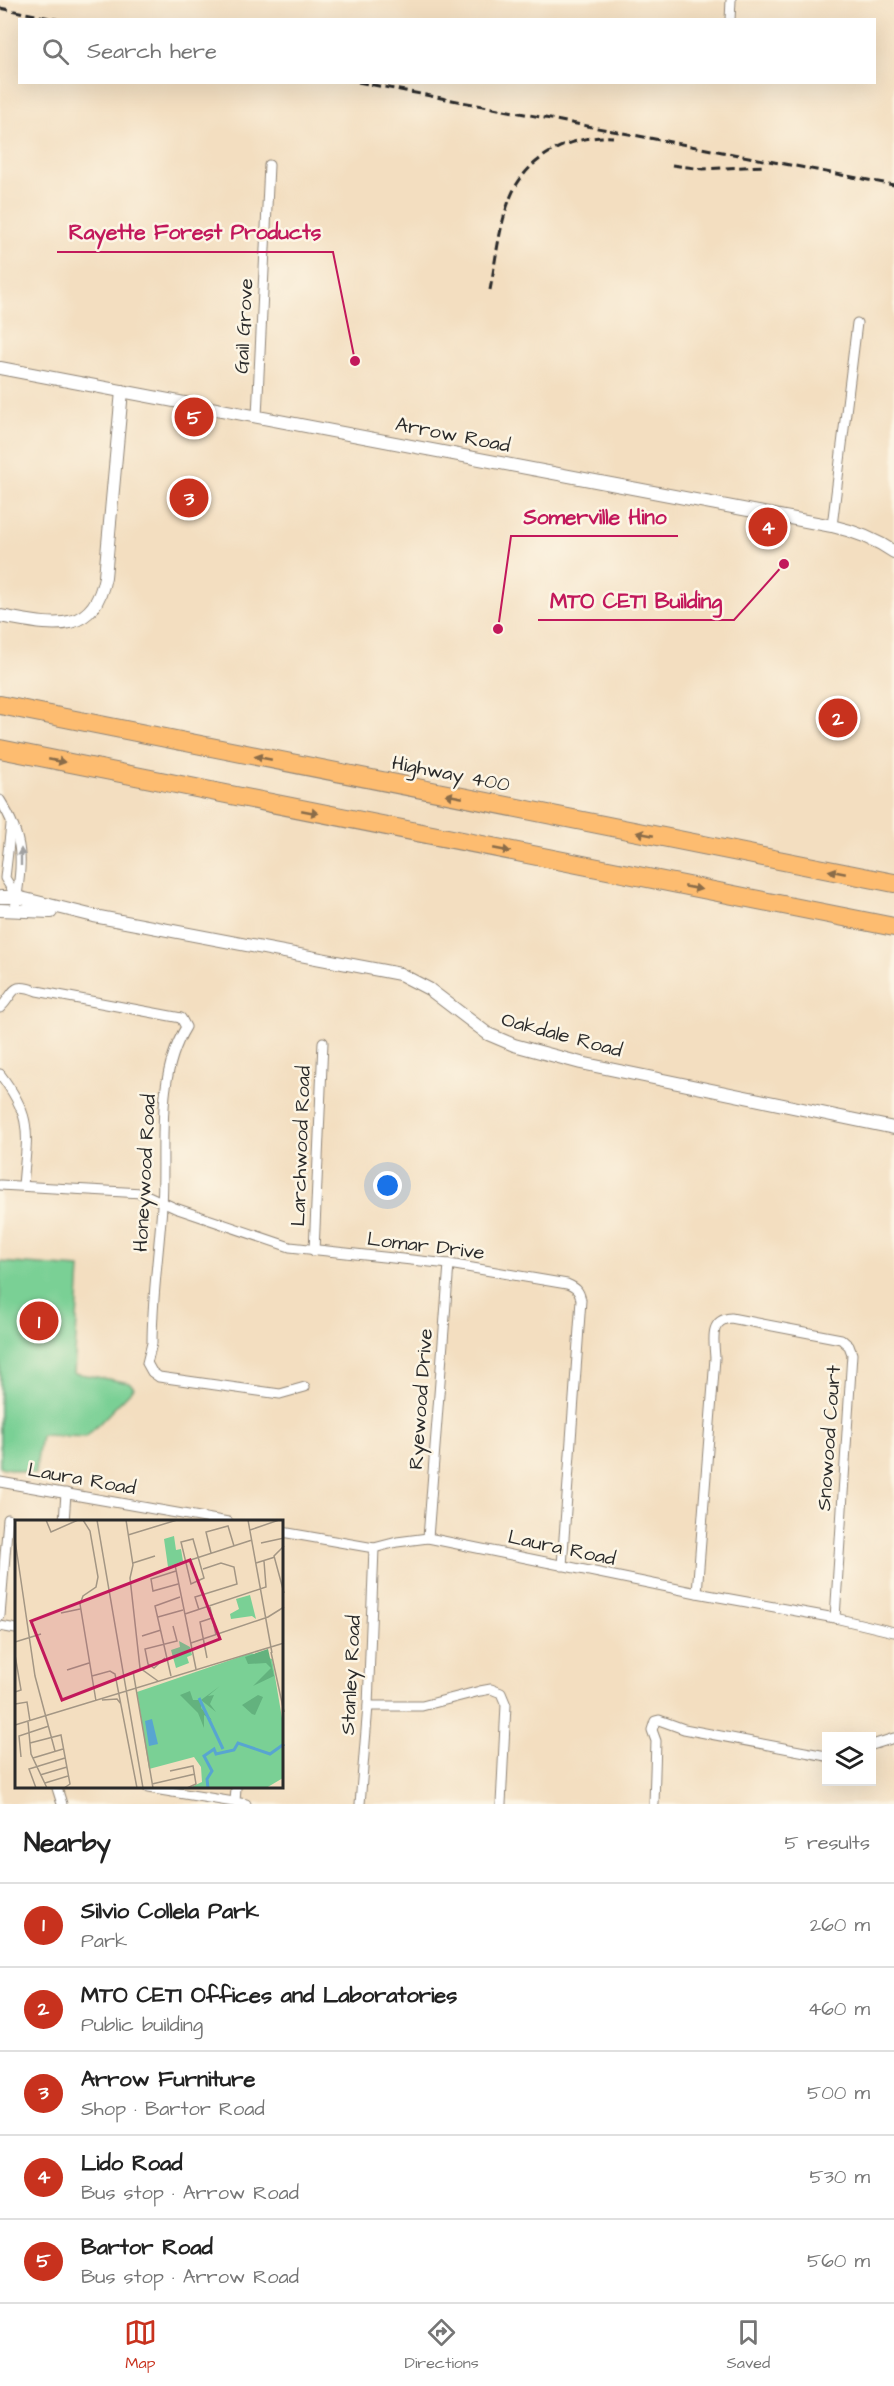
<!DOCTYPE html>
<html lang="en">
<head>
<meta charset="utf-8">
<style>
	:root { --surface:#fff; --page:#f6f6f6; --text:#222; --muted:#767676; --line:#e0e0e0; --accent:#c8321e }
	body { margin:0; font-family:"Architects Daughter",sans-serif; background:var(--page); color:var(--text) }
	.controls { position:absolute; right:18px; bottom:18px; display:grid; overflow:hidden; border-radius:0px; box-shadow:0 6px 24px #0002 }
	.controls button { width:54px; height:54px; display:grid; place-items:center; padding:0; border:0; border-bottom:2px solid var(--line); background:var(--surface); color:var(--text); font:30px sans-serif }
	.you { position:absolute; left:388px; top:1186px; width:21px; height:21px; margin:-15px; border:4px solid #fff; border-radius:50%; background:#1a73e8; box-shadow:0 0 0 9px #1a73e833 }
	.badge { display:grid; place-items:center; width:39px; height:39px; border-radius:50%; background:var(--accent); color:#fff; font-size:20px; font-weight:700 }
	.pin { position:absolute; translate:-50% -50%; border:3px solid #fff; box-shadow:0 2px 6px #0006 }
	.list { margin:0; padding:0; list-style:none }
	h2 { display:flex; justify-content:space-between; align-items:center; height:78px; margin:0; padding:0 24px; font-size:26px }
	h2 small { font-size:20px; font-weight:400; color:var(--muted) }
	.list li { display:grid; grid-template-columns:39px 1fr auto; gap:18px; align-items:center; box-sizing:border-box; height:84px; padding:0 24px; border-top:2px solid var(--line) }
	.list b { display:block; font-size:22px; white-space:nowrap }
	.list p { margin:0; font-size:20px; white-space:nowrap; color:var(--muted) }
	.list em { font-size:20px; font-style:normal; color:var(--muted) }
	.icon { flex:none; width:33px; height:33px; fill:none; stroke:currentColor; stroke-width:2; stroke-linecap:round; stroke-linejoin:round }
	.map { position:relative; flex:none; width:894px; height:1804px; overflow:hidden }
	.search { position:absolute; background:var(--surface); box-shadow:0 6px 24px #0002; left:18px; right:18px; top:18px; height:66px; display:flex; align-items:center; gap:15px; box-sizing:border-box; padding:0 21px; border-radius:0px; color:var(--muted); font-size:22px }
	.sheet { height:498px; background:var(--surface) }
	nav { display:flex; justify-content:space-around; align-items:center; box-sizing:border-box; height:84px; border-top:2px solid var(--line); background:var(--surface); font-size:16px; color:var(--muted) }
	nav a { display:grid; justify-items:center; gap:3px }
	nav .on { color:var(--accent) }
	.map>svg:first-child { display:block }
</style>
</head>
<body>
<div class="map">
<svg width="894" height="1804" viewBox="0 0 894 1804">
	<rect width="100%" height="100%" fill="#fcf5e5"/>
	<filter id="ink" filterUnits="userSpaceOnUse"><feTurbulence type="fractalNoise" baseFrequency=".0167" numOctaves="2"/><feDisplacementMap in="SourceGraphic" scale="12" xChannelSelector="R" yChannelSelector="G"/><feConvolveMatrix kernelMatrix="1 2 1 2 8 2 1 2 1" color-interpolation-filters="sRGB"/></filter>
	<filter id="wash" filterUnits="userSpaceOnUse"><feTurbulence type="fractalNoise" baseFrequency=".008" numOctaves="4" result="noise"/><feDisplacementMap in="SourceGraphic" scale="24" xChannelSelector="R" yChannelSelector="G"/><feGaussianBlur stdDeviation="1.35" result="paint"/><feColorMatrix in="noise" values="0 0 0 0 0 0 0 0 0 0 0 0 0 0 0 0 0 1.4 0 .05"/><feComposite in="paint" operator="in"/></filter>
	<g filter="url(#wash)">
		<rect width="100%" height="100%" fill="#f3dec0"/>
		<!-- green -->
		<polygon fill="#7ad095" stroke="#527e60" stroke-width="1.5" points="0,1262 80,1268 74,1373 130,1383 134,1388 86,1437 41,1435 35,1474 0,1467"/>
	</g>
	<g filter="url(#ink)">
		<g fill="none" stroke-linecap="round" stroke-linejoin="round">
			<!-- minor casing -->
			<g stroke="#8f8476" stroke-width="11">
				<g id="minor">
					<polyline points="730,20 731,0"/>
					<polyline points="257,416 269,165"/>
					<polyline points="832,526 857,323"/>
					<path d="M0 800C26 842 22 862 15 909"/>
					<polyline points="11,825 5,878 17,897"/>
					<path d="M0 1008C16 993 10 981 37 991L181 1018 186 1027C154 1079 166 1148 162 1206 159 1252 152 1298 152 1343L147 1363 152 1372 159 1377 280 1394 305 1387"/>
					<path d="M0 1074C34 1119 27 1133 23 1186"/>
					<path d="M0 1185 142 1193 175 1208 290 1247 449 1264 567 1284C576 1288 579 1290 581 1300L562 1566"/>
					<polyline points="314,1251 323,1042"/>
					<polyline points="0,1482 228,1522"/>
					<polyline points="64,1522 66,1493"/>
					<polyline points="282,1532 374,1548 397,1542 428,1538 697,1593 835,1618 894,1632"/>
					<polyline points="428,1538 449,1264"/>
					<path d="M697 1593 715 1358C714 1340 709 1320 731 1318L841 1339 849 1346 852 1354 835 1618"/>
					<polyline points="0,1616 8,1519"/>
					<polyline points="0,1626 16,1629"/>
					<polyline points="368,1706 422,1706 480,1691 491,1689 501,1693 506,1705 501,1804"/>
					<polyline points="872,1745 894,1738"/>
					<polyline points="57,1788 62,1804"/>
					<polyline points="148,1788 246,1804"/>
					<polyline points="235,1802 236,1788"/>
					<polyline points="360,1804 368,1706 374,1548"/>
					<polyline points="654,1804 656,1741 652,1730 655,1721 659,1720 684,1729 826,1756"/>
				</g>
			</g>
			<!-- tertiary casing -->
			<g stroke="#8f8476" stroke-width="14">
				<g id="tertiary">
					<path d="M0 368 832 526C854 531 875 539 894 552"/>
					<path d="M0 616C48 624 93 639 105 577L122 391"/>
					<polyline points="0,897 17,897 94,916 400,974 429,989 488,1034 514,1045 581,1063 894,1128"/>
					<polyline points="0,910 51,912"/>
				</g>
			</g>
			<!-- motorway casing -->
			<g stroke="#8f8476" stroke-width="20">
				<g id="motorway">
					<polyline points="0,705 894,883"/>
					<polyline points="0,749 894,927"/>
				</g>
			</g>
			<!-- minor -->
			<use href="#minor" stroke="#fff" stroke-width="9"/>
			<!-- tertiary -->
			<use href="#tertiary" stroke="#fff" stroke-width="12"/>
			<!-- motorway -->
			<use href="#motorway" stroke="#fdbc70" stroke-width="18"/>
			<!-- rail -->
			<g stroke="#2b2b2b" stroke-width="3" stroke-dasharray="9 4.5" stroke-linecap="butt">
				<polyline points="0,8 60,20"/>
				<polyline points="358,82 894,185"/>
				<polyline points="672,165 703,169 765,166"/>
				<path d="M490 290C496 260 499 225 511 196 527 156 572 135 613 137"/>
			</g>
		</g>
		<!-- one-way arrows -->
		<defs><path id="oneway-solid" d="M-6-.8H1V-3.2L6.5 0L1 3.2V.8H-6Z" transform="scale(1.5)"/></defs>
		<g fill="#8a6c4a">
			<use href="#oneway-solid" transform="translate(263 758) rotate(-169)"/>
			<use href="#oneway-solid" transform="translate(57 761) rotate(11)"/>
			<use href="#oneway-solid" transform="translate(454 796) rotate(-169)"/>
			<use href="#oneway-solid" transform="translate(310 812) rotate(11)"/>
			<use href="#oneway-solid" transform="translate(645 834) rotate(-169)"/>
			<use href="#oneway-solid" transform="translate(502 850) rotate(11)"/>
			<use href="#oneway-solid" transform="translate(837 872) rotate(-169)"/>
			<use href="#oneway-solid" transform="translate(693 888) rotate(11)"/>
		</g>
		<use fill="#a0a0a0" href="#oneway-solid" transform="translate(21 857) rotate(-90)"/>
	</g>
	<g text-anchor="middle" stroke-width="5" stroke-linejoin="round" paint-order="stroke">
		<!-- street labels -->
		<g font-size="20" fill="#2b2b2b" stroke="#fcf5e5">
			<text transform="translate(243 326) rotate(-87)" y="7">Gail Grove</text>
			<text transform="translate(453 434) rotate(11)" y="7">Arrow Road</text>
			<text transform="translate(451 773) rotate(11)" y="7">Highway 400</text>
			<text transform="translate(562 1034) rotate(15)" y="7">Oakdale Road</text>
			<text transform="translate(300 1146) rotate(-88)" y="7">Larchwood Road</text>
			<text transform="translate(144 1173) rotate(-87)" y="7">Honeywood Road</text>
			<text transform="translate(426 1245) rotate(7)" y="7">Lomar Drive</text>
			<text transform="translate(420 1399) rotate(-86)" y="7">Ryewood Drive</text>
			<text transform="translate(828 1438) rotate(-86)" y="7">Snowood Court</text>
			<text transform="translate(82 1478) rotate(10)" y="7">Laura Road</text>
			<text transform="translate(562 1547) rotate(12)" y="7">Laura Road</text>
			<text transform="translate(350 1675) rotate(-87)" y="7">Stanley Road</text>
		</g>
	</g>
	<!-- overview -->
	<g transform="translate(15 1520)">
		<rect width="268" height="268" fill="#f3dec0"/>
		<path d="M159 16 161 30 166 29 168 41 153 47 149 19ZM235 75 241 99 237 96 216 99 215 94 224 89 221 79ZM164 121 175 127 177 135 172 137 174 143 161 148 156 130 165 127ZM236 133 257 139 268 204V258L251 268H174L187 262 186 247 179 237 134 249 122 172Z" fill="#7ad095"/>
		<path d="M253 129 259 156 238 166 256 148 251 143 233 144 230 137ZM205 166 193 176 199 175 195 184 201 192 186 180V188L197 200 189 195V208L183 193 165 175 175 171 178 180H186ZM243 175 248 177 240 195 237 194 227 185Z" fill="#63b27e"/>
		<path d="M137 199 143 224 134 226 130 201Z" fill="#58a5d1"/>
		<path fill="none" stroke="#58a5d1" stroke-width="3" d="M184 178 208 229M193 268 192 259 197 251 189 236 199 229 201 234 219 230 223 223 255 234 269 224"/>
		<path fill="none" stroke="#a39684" stroke-width="1.5" d="M31 0 36 12 63 0M68 0 75 11 83 57 81 67 68 76 65 84 81 181M82 0 128 268M111 0 118 45 115 58 125 148 143 161M233 0 257 133M235 10 264 0M113 15 162 0M178 19 189 58 176 64 166 22ZM0 20 20 156 40 231M246 23 269 18M269 26 259 36 269 73M196 33 191 12 213 6 219 26M118 43 140 36M241 43 260 37M161 51 136 59 138 71 163 64M195 87 201 115M184 90 180 77 222 64 219 47 206 43 188 49M46 93 65 89M170 94 251 67 249 41M143 97 168 90M127 116 146 110M0 122 26 114M176 123 253 97 269 87M256 132 269 192M0 135 6 170 0 172M150 138 139 148 133 144 130 129 162 121 158 106M192 138 185 102 197 98M181 149 160 45 237 20M52 150 74 143M118 151 138 268M77 156 95 151 100 154 122 268M156 156 140 86 165 77M87 180 102 179 106 184M0 184 12 182 15 201M13 202 16 234 32 268M0 205 269 123M15 223 46 215 55 264 49 268M6 237 4 216 34 206M18 238 48 229M155 251 178 246 181 264 172 268M25 255 52 247M30 263 53 256M137 264 180 254M21 268 14 249 50 238"/>
		<path fill="#c2185b" fill-opacity="0.15" stroke="#c2185b" stroke-width="3" d="M175 40 205 119 47 180 16 101Z"/>
		<rect width="268" height="268" fill="none" stroke="#2b2b2b" stroke-width="3"/>
	</g>
	<!-- callouts -->
	<path fill="none" stroke="#c2185b" stroke-width="2" d="M355 361L333 252H57M498 629L511 536H678M784 564L734 620H538"/>
	<g fill="#c2185b" stroke="#fcf5e5" stroke-width="2">
		<circle cx="355" cy="361" r="6"/>
		<circle cx="498" cy="629" r="6"/>
		<circle cx="784" cy="564" r="6"/>
	</g>
	<g font-size="21" text-anchor="middle" font-weight="bold" fill="#c2185b" stroke="#fcf5e5" stroke-width="5" stroke-linejoin="round" paint-order="stroke">
		<text x="195" y="239">Rayette Forest Products</text>
		<text x="595" y="524">Somerville Hino</text>
		<text x="636" y="608">MTO CETI Building</text>
	</g>
</svg>
<div class="controls">
<button><svg class="icon" aria-label="layers" viewBox="0 0 24 24"><path d="M12 4l9 5-9 5-9-5zM3 14l9 5 9-5"/></svg></button>
</div>
<div class="you"></div>
<div class="pin badge" style="left:39px;top:1321px">1</div>
<div class="pin badge" style="left:838px;top:718px">2</div>
<div class="pin badge" style="left:189px;top:498px">3</div>
<div class="pin badge" style="left:768px;top:527px">4</div>
<div class="pin badge" style="left:194px;top:417px">5</div>
<div class="search"><svg class="icon" aria-label="search" viewBox="0 0 24 24"><circle cx="10" cy="10" r="6"/><path d="M15 15l6 6"/></svg>Search here</div>
</div>
<section class="sheet">
<h2>Nearby<small>5 results</small></h2>
<ul class="list">
<li><span class="badge">1</span><div><b>Silvio Collela Park</b><p>Park</p></div><em>260 m</em></li>
<li><span class="badge">2</span><div><b>MTO CETI Offices and Laboratories</b><p>Public building</p></div><em>460 m</em></li>
<li><span class="badge">3</span><div><b>Arrow Furniture</b><p>Shop · Bartor Road</p></div><em>500 m</em></li>
<li><span class="badge">4</span><div><b>Lido Road</b><p>Bus stop · Arrow Road</p></div><em>530 m</em></li>
<li><span class="badge">5</span><div><b>Bartor Road</b><p>Bus stop · Arrow Road</p></div><em>560 m</em></li>
</ul>
</section>
<nav>
<a class="on"><svg class="icon" aria-label="map" viewBox="0 0 24 24"><path d="M3 6l6-2 6 2 6-2v14l-6 2-6-2-6 2zM9 4v14M15 6v14"/></svg>Map</a>
<a><svg class="icon" aria-label="directions" viewBox="0 0 24 24"><path d="M12 3l9 9-9 9-9-9zM9 14v-3h6M13 9l2 2-2 2"/></svg>Directions</a>
<a><svg class="icon" aria-label="saved" viewBox="0 0 24 24"><path d="M7 4h10v16l-5-4-5 4z"/></svg>Saved</a>
</nav>
</body>
</html>
